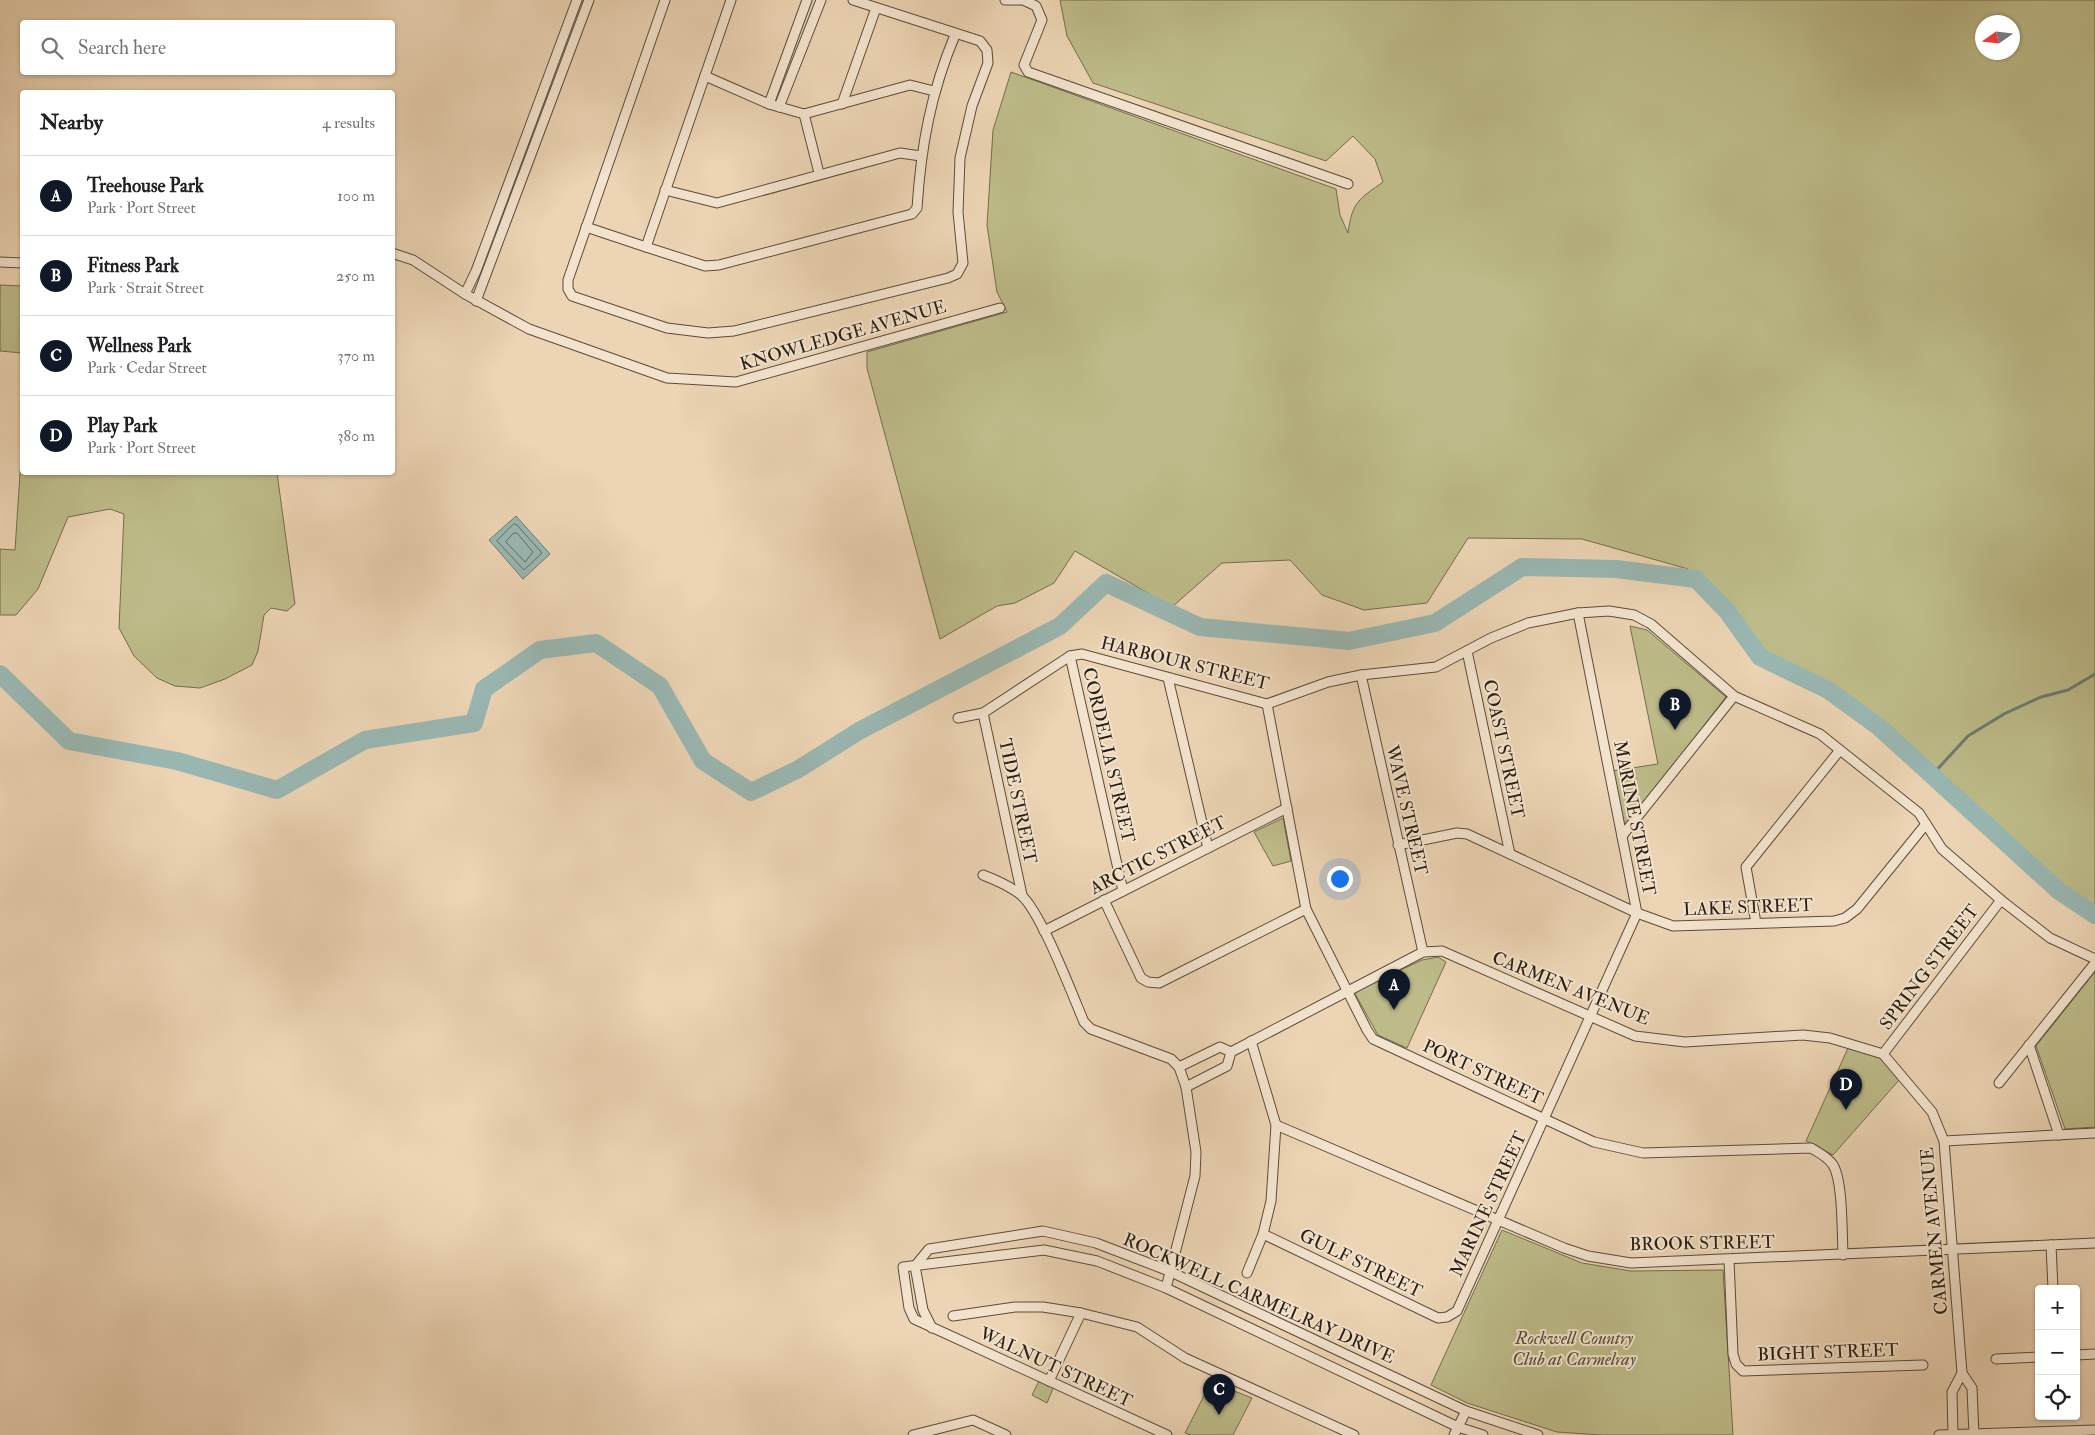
<!DOCTYPE html>
<html lang="en">
<head>
<meta charset="utf-8">
<style>
	:root { --surface:#fff; --page:#f6f6f6; --text:#202124; --muted:#757577; --line:#e0e0e0; --accent:#111827 }
	body { margin:0; font-family:"IM FELL Double Pica",serif; background:var(--page); color:var(--text) }
	.controls { position:absolute; right:15px; bottom:15px; display:grid; overflow:hidden; border-radius:5px; box-shadow:0 1px 4px #0004 }
	.controls button { width:45px; height:45px; display:grid; place-items:center; padding:0; border:0; border-bottom:1px solid var(--line); background:var(--surface); color:var(--text); font:25px sans-serif }
	.compass { position:absolute; left:1975px; top:15px; width:45px; height:45px; border-radius:50%; background:var(--surface); box-shadow:0 1px 4px #0004; rotate:256deg }
	.you { position:absolute; left:1339px; top:878px; width:18px; height:18px; margin:-12px; border:4px solid #fff; border-radius:50%; background:#1a73e8; box-shadow:0 0 0 8px #1a73e833 }
	.badge { display:grid; place-items:center; width:32px; height:32px; border-radius:50%; background:var(--accent); color:#fff; font-size:16px; font-weight:700 }
	.pin { position:absolute; translate:-50% -41px; filter:drop-shadow(0 1px 2px #0008) }
	.pin::after { content:''; position:absolute; top:26px; width:18px; height:15px; background:inherit; clip-path:polygon(0 0,100% 0,50% 100%) }
	.list { margin:0; padding:0; list-style:none }
	h2 { display:flex; justify-content:space-between; align-items:center; height:65px; margin:0; padding:0 20px; font-size:21px }
	h2 small { font-size:16px; font-weight:400; color:var(--muted) }
	.list li { display:grid; grid-template-columns:32px 1fr auto; gap:15px; align-items:center; box-sizing:border-box; height:80px; padding:0 20px; border-top:1px solid var(--line) }
	.list b { display:block; font-size:19px; white-space:nowrap }
	.list p { margin:0; font-size:16px; white-space:nowrap; color:var(--muted) }
	.list em { font-size:16px; font-style:normal; color:var(--muted) }
	.icon { flex:none; width:28px; height:28px; fill:none; stroke:currentColor; stroke-width:2; stroke-linecap:round; stroke-linejoin:round }
	.map { position:relative; flex:none; width:2095px; height:1435px; overflow:hidden }
	.search { position:absolute; background:var(--surface); box-shadow:0 1px 4px #0004; left:20px; top:20px; width:375px; height:55px; display:flex; align-items:center; gap:12px; box-sizing:border-box; padding:0 18px; border-radius:5px; color:var(--muted); font-size:19px }
	.panel { position:absolute; background:var(--surface); box-shadow:0 1px 4px #0004; left:20px; top:90px; width:375px; height:385px; border-radius:5px }
	.map>svg:first-child { display:block }
</style>
</head>
<body>
<div class="map">
<svg width="2095" height="1435" viewBox="0 0 2095 1435">
	<rect width="100%" height="100%" fill="#ecd4b4"/>
	<filter id="stains"><feTurbulence type="fractalNoise" baseFrequency=".004" numOctaves="4"/><feColorMatrix values="0 0 0 0 .2 0 0 0 0 .09 0 0 0 0 .02 0 0 0 .5 -.17"/></filter>
	<radialGradient id="worn" r=".72"><stop offset=".6" stop-color="#630" stop-opacity="0"/><stop offset="1" stop-color="#630" stop-opacity=".3"/></radialGradient>
	<!-- green -->
	<g fill="#bdbb89" stroke="#736d4e" fill-rule="evenodd">
		<path d="M1060 0H2095V915L2059 891 1879 727 1828 690 1760 657 1727 611 1688 569 1582 539 1468 538 1427 603 1364 610 1322 595 1290 560 1222 563 1172 607 1075 551 1054 583 1015 603 997 606 940 639 867 368V352L1007 312 997 292 987 225 993 130 1011 72 1336 189 1340 215 1348 233C1352 202 1359 199 1383 182L1375 159 1353 136 1326 161 1093 83 1067 36ZM1982 22H2012V52H1982Z"/>
		<polygon points="0,285 22,286 22,353 0,351"/>
		<polygon points="22,443 22,472 277,473 295,604 287,611 271,608 264,615 258,651 252,665 225,679 200,688 175,686 157,678 134,656 119,628 124,514 110,509 68,517 38,589 16,615 0,615 0,549 15,550"/>
		<polygon points="1630,626 1647,630 1726,697 1624,829 1612,771 1658,764"/>
		<polygon points="1283,818 1291,861 1273,866 1254,832"/>
		<polygon points="1438,957 1446,962 1407,1048 1378,1035 1354,992 1422,960"/>
		<polygon points="2095,972 2095,1127 2065,1129 2036,1046"/>
		<polygon points="1848,1048 1879,1057 1900,1079 1833,1155 1806,1141"/>
		<polygon points="1502,1230 1582,1263 1631,1271 1723,1270 1733,1435 1601,1435 1557,1432 1467,1403 1431,1385"/>
		<polygon points="1040,1379 1054,1386 1047,1403 1032,1395"/>
		<polygon points="1211,1382 1252,1398 1233,1435 1191,1435 1185,1433"/>
	</g>
	<!-- water -->
	<polygon fill="#99b7b2" stroke="#6c7a72" points="516,516 550,554 523,579 489,540"/>
	<g fill="none" stroke-linecap="round" stroke-linejoin="round">
		<!-- shore -->
		<g stroke="#616b62" stroke-width="1">
			<polygon points="514,524 517,525 542,553 524,570 497,541"/>
			<polygon points="514,533 517,533 533,552 525,562 506,542"/>
		</g>
		<!-- stream -->
		<polyline stroke="#6c7a72" stroke-width="3" points="1933,774 1968,736 2004,714 2041,697 2068,690 2095,674"/>
		<!-- river -->
		<polyline stroke="#99b7b2" stroke-width="18" points="0,674 69,741 177,761 277,790 365,740 474,723 484,689 540,650 596,643 660,686 703,761 751,792 797,770 859,731 1060,626 1106,583 1200,627 1349,641 1435,623 1522,567 1616,569 1696,579 1727,611 1760,657 1828,690 1879,727 2059,891 2095,915"/>
		<!-- street casing -->
		<g stroke="#5a4c3b" stroke-width="11">
			<g id="street">
				<polyline points="665,0 568,280 568,289 572,296 667,328 708,333 734,331 948,278 957,274 963,263 958,212 960,158 972,106 988,63 987,50 980,41 853,0"/>
				<path d="M731 0 646 247 705 266 719 265 912 214 917 208C921 146 931 92 955 35"/>
				<polyline points="1005,0 1020,0"/>
				<polyline points="1023,0 1036,6 1042,20 1024,65 1028,72 1348,184"/>
				<polyline points="705,76 769,104 804,114 910,85 934,91"/>
				<polyline points="769,104 807,0"/>
				<polyline points="842,104 876,8"/>
				<polyline points="779,107 821,0"/>
				<polyline points="804,114 819,173"/>
				<polyline points="665,190 717,203 900,153 921,156"/>
				<polyline points="586,227 646,247"/>
				<polyline points="392,253 413,260 465,294 529,329 667,378 736,382 1000,308"/>
				<polyline points="0,262 22,263"/>
				<polyline points="465,294 476,271 577,0"/>
				<polyline points="476,301 589,0"/>
				<polyline points="1467,651 1510,854"/>
				<polyline points="1070,656 1123,891"/>
				<polyline points="1361,675 1423,952"/>
				<polyline points="1168,678 1208,848"/>
				<path d="M1267 704 1306 909 1367 1030 1373 1039 1594 1142 1643 1153 1811 1148C1818 1152 1828 1157 1833 1165 1843 1181 1842 1234 1843 1255"/>
				<polyline points="983,713 1022,895"/>
				<polyline points="958,718 983,713 1070,656 1082,654 1267,704 1328,682 1361,675 1436,667 1491,638 1528,623 1578,613 1609,611 1634,615 1651,624 1734,696 1820,734 1919,813 1942,849 2001,900 2050,938 2095,959"/>
				<polyline points="1622,836 1734,696"/>
				<polyline points="1398,845 1457,833 1467,834 1637,913 1673,926 1834,921 1845,918 1857,909 1926,824"/>
				<path d="M983 875C996 880 1010 886 1021 895 1041 912 1072 994 1084 1022L1091 1029 1171 1059 1179 1067 1186 1087 1196 1152 1195 1176 1166 1288"/>
				<polyline points="1104,900 1141,978 1148,982 1159,983 1306,909"/>
				<polyline points="1756,923 1746,867 1840,750"/>
				<polyline points="1044,931 1287,808"/>
				<polyline points="2029,1045 2059,1135"/>
				<polyline points="1883,1054 2001,900"/>
				<polyline points="1179,1067 1220,1047 1231,1052"/>
				<polyline points="1999,1083 2095,963"/>
				<polyline points="1186,1087 1227,1066 1231,1052 1423,952 1442,951 1635,1036 1685,1042 1803,1035 1830,1038 1883,1054 1932,1112 1944,1141 1962,1373 1972,1388 1974,1435"/>
				<polyline points="1276,1125 1564,1248 1588,1256 1631,1263 2095,1243"/>
				<polyline points="1944,1141 2095,1133"/>
				<polyline points="1263,1234 1438,1318 1447,1317 1457,1311 1637,913 1578,613"/>
				<polyline points="2051,1245 2053,1289"/>
				<polyline points="1729,1260 1733,1354 1736,1364 1743,1371 1923,1365"/>
				<polyline points="915,1266 929,1249 1043,1231 1096,1243 1169,1271 1466,1411 1538,1435"/>
				<polyline points="915,1266 923,1310 932,1328"/>
				<polyline points="1247,1273 1263,1234 1271,1201 1276,1125 1251,1041"/>
				<polyline points="953,1316 1015,1307 1043,1307 1081,1313 1137,1327 1185,1358 1354,1435"/>
				<polyline points="2076,1355 2095,1354"/>
				<polyline points="1996,1359 2039,1357"/>
				<polyline points="1049,1381 1081,1313"/>
				<polyline points="913,1435 973,1420 1006,1435"/>
				<polyline points="1167,1435 914,1319 909,1308 903,1267 1044,1250 1097,1261 1166,1288 1458,1427 1483,1435"/>
				<polyline points="1454,1435 1466,1411"/>
				<polyline points="1939,1435 2095,1430"/>
				<polyline points="1953,1435 1952,1392 1962,1373"/>
			</g>
		</g>
		<!-- street -->
		<use href="#street" stroke="#f3e3ce" stroke-width="9"/>
	</g>
	<g text-anchor="middle" stroke-width="4" stroke-linejoin="round" paint-order="stroke">
		<!-- street labels -->
		<g font-size="18" fill="#291f13" stroke="#f3e3ce">
			<text transform="translate(843 335) rotate(-16)" y="6">KNOWLEDGE AVENUE</text>
			<text transform="translate(1185 663) rotate(14)" y="6">HARBOUR STREET</text>
			<text transform="translate(1504 749) rotate(78)" y="6">COAST STREET</text>
			<text transform="translate(1109 755) rotate(77)" y="6">CORDELIA STREET</text>
			<text transform="translate(1018 801) rotate(78)" y="6">TIDE STREET</text>
			<text transform="translate(1407 810) rotate(77)" y="6">WAVE STREET</text>
			<text transform="translate(1635 818) rotate(79)" y="6">MARINE STREET</text>
			<text transform="translate(1158 855) rotate(-27)" y="6">ARCTIC STREET</text>
			<text transform="translate(1748 907) rotate(-2)" y="6">LAKE STREET</text>
			<text transform="translate(1929 967) rotate(-53)" y="6">SPRING STREET</text>
			<text transform="translate(1571 988) rotate(22)" y="6">CARMEN AVENUE</text>
			<text transform="translate(1483 1072) rotate(25)" y="6">PORT STREET</text>
			<text transform="translate(1488 1204) rotate(-65)" y="6">MARINE STREET</text>
			<text transform="translate(1934 1231) rotate(-95)" y="6">CARMEN AVENUE</text>
			<text transform="translate(1702 1243) rotate(-1)" y="6">BROOK STREET</text>
			<text transform="translate(1361 1263) rotate(26)" y="6">GULF STREET</text>
			<text transform="translate(1259 1298) rotate(24)" y="6">ROCKWELL CARMELRAY DRIVE</text>
			<text transform="translate(1828 1352) rotate(-2)" y="6">BIGHT STREET</text>
			<text transform="translate(1056 1367) rotate(25)" y="6">WALNUT STREET</text>
		</g>
		<!-- park labels -->
		<g font-size="18" font-style="italic" fill="#554e36" stroke="#f3e3ce">
			<text x="1574" y="1344">Rockwell Country<tspan x="1574" dy="21">Club at Carmelray</tspan></text>
		</g>
	</g>
	<rect width="100%" height="100%" filter="url(#stains)"/>
	<rect width="100%" height="100%" fill="url(#worn)"/>
</svg>
<div class="controls">
<button>+</button>
<button>−</button>
<button><svg class="icon" aria-label="locate" viewBox="0 0 24 24"><circle cx="12" cy="12" r="6"/><path d="M12 2v4M12 18v4M2 12h4M18 12h4"/></svg></button>
</div>
<svg class="compass" viewBox="-18 -18 36 36"><path d="M0-13l5 13h-10z" fill="#e53935"/><path d="M0 13l5-13h-10z" fill="#757577"/></svg>
<div class="you"></div>
<div class="pin badge" style="left:1394px;top:1010px">A</div>
<div class="pin badge" style="left:1675px;top:730px">B</div>
<div class="pin badge" style="left:1219px;top:1415px">C</div>
<div class="pin badge" style="left:1846px;top:1110px">D</div>
<div class="search"><svg class="icon" aria-label="search" viewBox="0 0 24 24"><circle cx="10" cy="10" r="6"/><path d="M15 15l6 6"/></svg>Search here</div>
<section class="panel">
<h2>Nearby<small>4 results</small></h2>
<ul class="list">
<li><span class="badge">A</span><div><b>Treehouse Park</b><p>Park · Port Street</p></div><em>100 m</em></li>
<li><span class="badge">B</span><div><b>Fitness Park</b><p>Park · Strait Street</p></div><em>250 m</em></li>
<li><span class="badge">C</span><div><b>Wellness Park</b><p>Park · Cedar Street</p></div><em>370 m</em></li>
<li><span class="badge">D</span><div><b>Play Park</b><p>Park · Port Street</p></div><em>380 m</em></li>
</ul>
</section>
</div>
</body>
</html>
